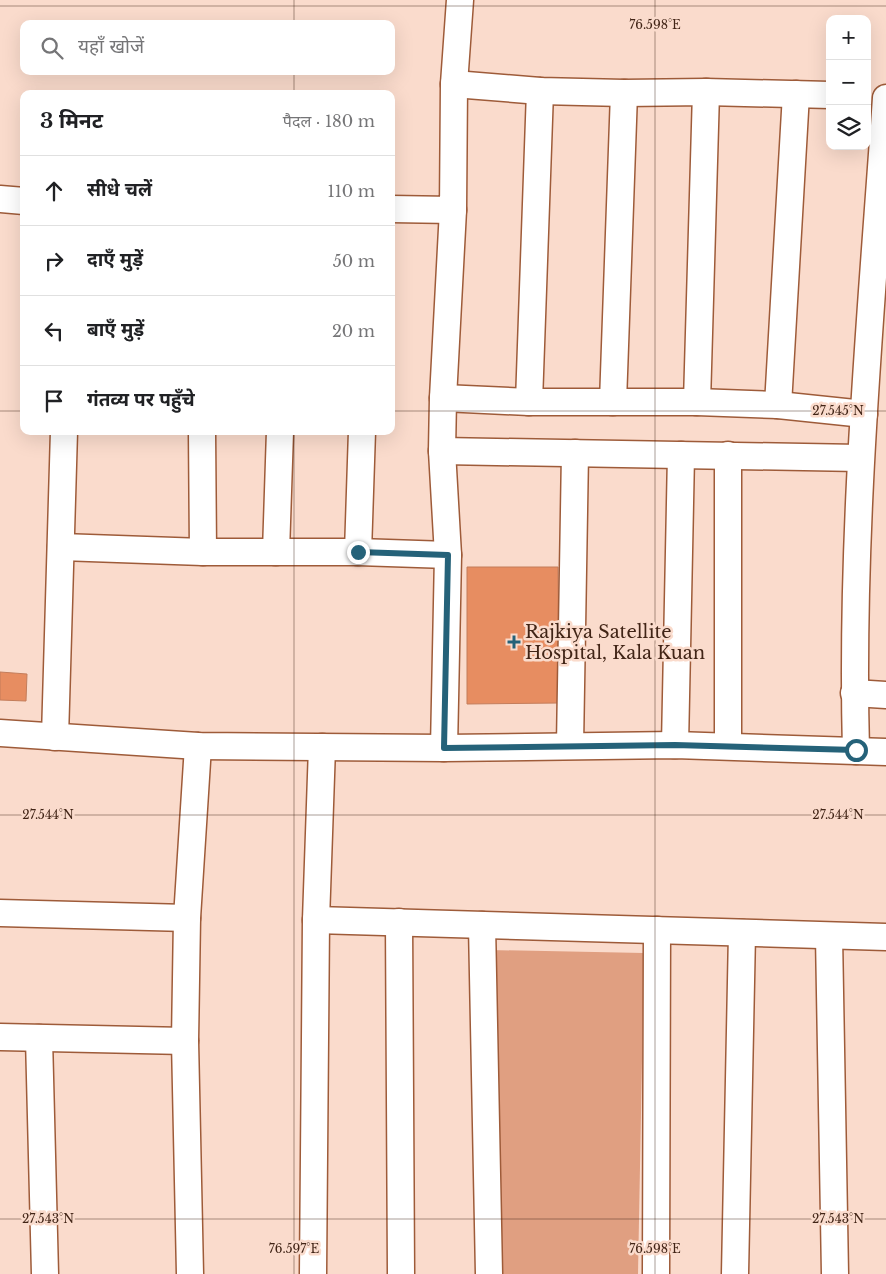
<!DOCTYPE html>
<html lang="hi">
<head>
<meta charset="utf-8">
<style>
	:root { --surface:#fff; --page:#f6f6f6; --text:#202124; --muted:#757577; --line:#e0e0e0 }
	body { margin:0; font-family:"Libre Baskerville","Noto Sans Devanagari",serif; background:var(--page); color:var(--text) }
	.controls { position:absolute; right:15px; top:15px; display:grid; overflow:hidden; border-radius:10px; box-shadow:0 5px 20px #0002 }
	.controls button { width:45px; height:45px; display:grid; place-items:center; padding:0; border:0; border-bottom:1px solid var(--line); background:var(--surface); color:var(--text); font:25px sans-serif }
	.stop { position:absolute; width:15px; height:15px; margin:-11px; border:4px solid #256279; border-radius:50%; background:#fff }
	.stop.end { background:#256279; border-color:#fff; box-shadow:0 1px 5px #0008 }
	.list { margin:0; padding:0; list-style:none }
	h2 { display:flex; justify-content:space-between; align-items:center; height:65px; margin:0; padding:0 20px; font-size:21px }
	h2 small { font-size:16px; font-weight:400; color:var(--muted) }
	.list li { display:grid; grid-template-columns:32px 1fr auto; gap:15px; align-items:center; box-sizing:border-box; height:70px; padding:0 20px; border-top:1px solid var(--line) }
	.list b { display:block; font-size:19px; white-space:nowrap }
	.list em { font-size:16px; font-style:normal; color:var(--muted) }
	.icon { flex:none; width:28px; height:28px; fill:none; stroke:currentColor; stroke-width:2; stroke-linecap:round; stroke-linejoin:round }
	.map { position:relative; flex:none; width:886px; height:1274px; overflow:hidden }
	.search { position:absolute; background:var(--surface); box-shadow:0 5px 20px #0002; left:20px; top:20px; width:375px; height:55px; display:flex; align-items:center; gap:12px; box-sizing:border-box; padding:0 18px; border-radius:10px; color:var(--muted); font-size:19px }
	.panel { position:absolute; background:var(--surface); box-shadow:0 5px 20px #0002; left:20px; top:90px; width:375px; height:345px; border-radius:10px }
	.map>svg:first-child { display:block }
</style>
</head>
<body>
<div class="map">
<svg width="886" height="1274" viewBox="0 0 886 1274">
	<rect width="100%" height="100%" fill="#fadbcc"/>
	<!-- park -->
	<polygon fill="#e09f81" points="490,950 644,953 638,1274 484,1274"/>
	<!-- building -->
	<g fill="#e78d61" stroke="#c37d5b">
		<polygon points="467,567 558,567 559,703 467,704"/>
		<polygon points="0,672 27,674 26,701 0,700"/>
	</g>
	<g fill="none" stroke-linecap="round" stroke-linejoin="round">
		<!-- minor casing -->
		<g stroke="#9e5b39" stroke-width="29">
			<g id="minor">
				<polyline points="454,84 540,91 624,93 706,92 830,95"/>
				<polyline points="0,199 24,201"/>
				<polyline points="391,209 453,210 454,84 460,0"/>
				<polyline points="443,398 529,402 697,402 778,405 864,414"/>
				<polyline points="529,402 540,91"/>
				<polyline points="613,402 624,93"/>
				<polyline points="697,402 706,92"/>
				<polyline points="778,405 796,94"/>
				<polyline points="202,431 203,552 358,552 448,555"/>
				<polyline points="442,451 860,458"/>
				<polyline points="728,455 728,746"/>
				<polyline points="61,547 203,552"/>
				<polyline points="276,552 280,431"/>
				<polyline points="358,552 362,431"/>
				<polyline points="854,693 886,695"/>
				<polyline points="0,733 198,746 444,748 675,745 886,752"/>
				<polyline points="55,737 64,431"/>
				<polyline points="570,745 575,453"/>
				<polyline points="675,745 681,455"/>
				<polyline points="444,748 448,555 442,451 443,398 453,210"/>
				<path d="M856 751C850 533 871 315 886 98"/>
				<polyline points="0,913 187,918"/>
				<polyline points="316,920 886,937"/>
				<polyline points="399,922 401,1274"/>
				<polyline points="482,925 489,1274"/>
				<polyline points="829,936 835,1274"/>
				<polyline points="0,1037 185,1041"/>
				<polyline points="39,1038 45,1274"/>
				<polyline points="190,1274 185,1041 187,918 198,746"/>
				<polyline points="313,1274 316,920 322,747"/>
				<polyline points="656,1274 657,930"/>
				<polyline points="735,1274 742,933"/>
			</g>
		</g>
		<!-- minor -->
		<use href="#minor" stroke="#fff" stroke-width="26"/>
	</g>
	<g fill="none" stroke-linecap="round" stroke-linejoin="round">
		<!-- route -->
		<polyline stroke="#256279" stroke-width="6" points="358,552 448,555 444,748 675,745 856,750"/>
	</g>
	<!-- ticks -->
	<path fill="none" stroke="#412416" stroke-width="1" stroke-opacity="0.45" d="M294 0V24M655 0V1274M0 6H886M294 71V94M0 411H24M391 411H886M294 431V1274M0 815H886M0 1219H886"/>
	<!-- markers -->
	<path fill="#256279" stroke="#fadbcc" stroke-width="2" d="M511.5 634.5h5v5h5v5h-5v5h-5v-5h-5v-5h5z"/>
	<g text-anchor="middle" stroke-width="5" stroke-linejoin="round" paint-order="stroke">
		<!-- poi labels -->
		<g font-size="18" fill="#412416" stroke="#fadbcc" text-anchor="start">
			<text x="525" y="638">Rajkiya Satellite<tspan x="525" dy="21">Hospital, Kala Kuan</tspan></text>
		</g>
	</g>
	<g font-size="12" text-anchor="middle" fill="#412416" stroke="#fadbcc" stroke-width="5" stroke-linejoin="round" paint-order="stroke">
		<text x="655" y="29">76.598°E</text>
		<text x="838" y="415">27.545°N</text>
		<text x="48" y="819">27.544°N</text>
		<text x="838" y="819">27.544°N</text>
		<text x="48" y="1223">27.543°N</text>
		<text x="838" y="1223">27.543°N</text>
		<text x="294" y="1253">76.597°E</text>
		<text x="655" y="1253">76.598°E</text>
	</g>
</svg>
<div class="controls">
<button>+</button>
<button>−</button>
<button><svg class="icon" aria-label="layers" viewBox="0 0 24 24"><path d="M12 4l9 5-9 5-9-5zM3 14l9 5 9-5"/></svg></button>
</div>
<div class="stop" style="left:856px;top:750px"></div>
<div class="stop end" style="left:358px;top:552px"></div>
<div class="search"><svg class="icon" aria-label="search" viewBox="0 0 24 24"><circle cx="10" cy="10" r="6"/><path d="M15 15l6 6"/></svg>यहाँ खोजें</div>
<section class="panel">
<h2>3 मिनट<small>पैदल · 180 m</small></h2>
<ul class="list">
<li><svg class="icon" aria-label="ahead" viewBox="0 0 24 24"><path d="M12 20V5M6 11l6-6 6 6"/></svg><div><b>सीधे चलें</b></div><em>110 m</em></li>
<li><svg class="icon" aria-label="right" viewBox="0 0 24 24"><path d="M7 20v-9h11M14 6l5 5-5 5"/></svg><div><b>दाएँ मुड़ें</b></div><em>50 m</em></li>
<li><svg class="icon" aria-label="left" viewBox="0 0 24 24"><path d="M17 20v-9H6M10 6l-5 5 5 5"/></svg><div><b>बाएँ मुड़ें</b></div><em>20 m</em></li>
<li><svg class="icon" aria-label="arrive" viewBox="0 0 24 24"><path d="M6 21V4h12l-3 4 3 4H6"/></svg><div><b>गंतव्य पर पहुँचे</b></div></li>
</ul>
</section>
</div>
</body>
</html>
